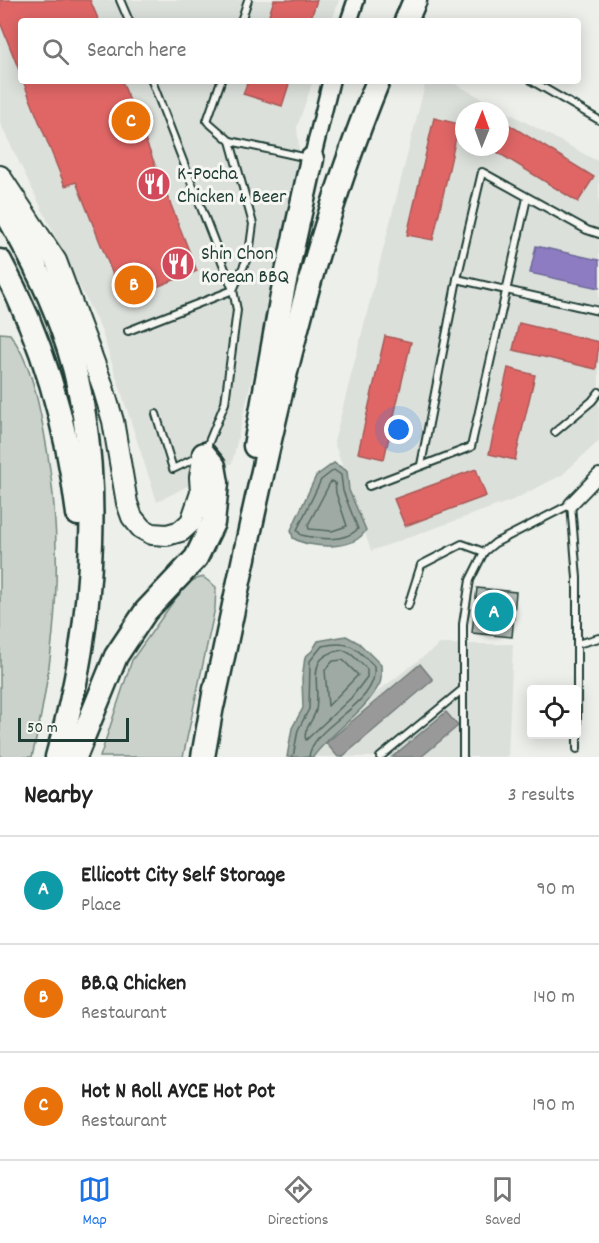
<!DOCTYPE html>
<html lang="en">
<head>
<meta charset="utf-8">
<style>
	:root { --surface:#fff; --page:#f6f6f6; --text:#222; --muted:#767676; --line:#e0e0e0; --accent:#1a73e8 }
	body { margin:0; font-family:Dekko,sans-serif; background:var(--page); color:var(--text) }
	.controls { position:absolute; right:18px; bottom:18px; display:grid; overflow:hidden; border-radius:6px; box-shadow:0 3px 15px #0003 }
	.controls button { width:54px; height:54px; display:grid; place-items:center; padding:0; border:0; border-bottom:2px solid var(--line); background:var(--surface); color:var(--text); font:30px sans-serif }
	.compass { position:absolute; left:455px; top:102px; width:54px; height:54px; border-radius:50%; background:var(--surface); box-shadow:0 3px 15px #0003; rotate:1deg }
	.scale { position:absolute; left:18px; bottom:15px; width:111px; box-sizing:border-box; padding-left:6px; border:3px solid #1f3d34; border-top:0; font-size:16px; line-height:21px; white-space:nowrap; color:#1f3d34; -webkit-text-stroke:4px #f6f6f2; paint-order:stroke }
	.you { position:absolute; left:399px; top:430px; width:21px; height:21px; margin:-15px; border:4px solid #fff; border-radius:50%; background:#1a73e8; box-shadow:0 0 0 9px #1a73e833 }
	.badge { display:grid; place-items:center; width:39px; height:39px; border-radius:50%; background:var(--accent); color:#fff; font-size:20px; font-weight:700 }
	.pin { position:absolute; translate:-50% -50%; border:3px solid #fff; box-shadow:0 2px 6px #0006 }
	.list { margin:0; padding:0; list-style:none }
	h2 { display:flex; justify-content:space-between; align-items:center; height:78px; margin:0; padding:0 24px; font-size:26px }
	h2 small { font-size:20px; font-weight:400; color:var(--muted) }
	.list li { display:grid; grid-template-columns:39px 1fr auto; gap:18px; align-items:center; box-sizing:border-box; height:108px; padding:0 24px; border-top:2px solid var(--line) }
	.list b { display:block; font-size:22px; white-space:nowrap }
	.list p { margin:0; font-size:20px; white-space:nowrap; color:var(--muted) }
	.list em { font-size:20px; font-style:normal; color:var(--muted) }
	.icon { flex:none; width:33px; height:33px; fill:none; stroke:currentColor; stroke-width:2; stroke-linecap:round; stroke-linejoin:round }
	.map { position:relative; flex:none; width:599px; height:757px; overflow:hidden }
	.search { position:absolute; background:var(--surface); box-shadow:0 3px 15px #0003; left:18px; right:18px; top:18px; height:66px; display:flex; align-items:center; gap:15px; box-sizing:border-box; padding:0 21px; border-radius:6px; color:var(--muted); font-size:22px }
	.sheet { height:402px; background:var(--surface) }
	nav { display:flex; justify-content:space-around; align-items:center; box-sizing:border-box; height:84px; border-top:2px solid var(--line); background:var(--surface); font-size:16px; color:var(--muted) }
	nav a { display:grid; justify-items:center; gap:3px }
	nav .on { color:var(--accent) }
	.map>svg:first-child { display:block }
</style>
</head>
<body>
<div class="map">
<svg width="599" height="757" viewBox="0 0 599 757">
	<rect width="100%" height="100%" fill="#edefea"/>
	<filter id="ink" filterUnits="userSpaceOnUse"><feTurbulence type="fractalNoise" baseFrequency=".0167" numOctaves="2"/><feDisplacementMap in="SourceGraphic" scale="12" xChannelSelector="R" yChannelSelector="G"/><feConvolveMatrix kernelMatrix="1 2 1 2 8 2 1 2 1" color-interpolation-filters="sRGB"/></filter>
	<g filter="url(#ink)">
		<!-- built -->
		<g fill="#dce0db" fill-rule="evenodd">
			<polygon points="0,0 339,0 332,21 21,21 21,81 313,81 297,127 301,171 232,463 157,502 101,330 0,123"/>
			<path d="M426 81H450L599 162V441L562 475 513 500 371 551 334 442ZM464 111H500V147H464Z"/>
			<polygon points="440,644 513,644 508,757 301,757 311,742"/>
		</g>
		<!-- green -->
		<g fill="#cbd2cc" stroke="#758880" stroke-width="1.5">
			<path d="M0 333 10 334C30 361 38 399 44 432 65 544 58 646 32 757H0Z"/>
			<polygon points="203,577 216,587 215,608 183,757 100,757 132,660 187,582"/>
		</g>
		<!-- water -->
		<g fill="#9faaa4" stroke="#6c7e77" stroke-width="1.5">
			<path d="M334 463 347 471 349 490 366 530C354 551 311 549 293 538L291 530 316 476Z"/>
			<path d="M346 636 359 643 381 665C381 671 382 678 380 683 366 712 332 731 313 757H287L292 728 303 708 302 679 305 657 312 651 318 641Z"/>
		</g>
		<!-- shops -->
		<g fill="#e06666" stroke="#a65a57" stroke-width="1.5">
			<polygon points="0,0 90,0 99,21 21,21 21,75 0,22"/>
			<polygon points="274,0 317,0 310,21 267,21"/>
			<polygon points="23,81 122,81 197,271 123,300 76,182 65,186"/>
			<polygon points="248,81 290,81 282,106 243,94"/>
			<polygon points="434,118 459,124 433,240 407,235"/>
			<polygon points="500,119 594,177 578,202 489,147 500,147"/>
			<polygon points="519,323 599,342 596,369 513,350"/>
			<polygon points="385,336 411,342 384,459 358,453"/>
			<polygon points="508,368 535,375 515,460 489,454"/>
			<polygon points="476,469 486,496 405,526 394,499"/>
		</g>
		<!-- offices -->
		<polygon fill="#8e7cc3" stroke="#6d6998" stroke-width="1.5" points="536,246 599,260 599,288 530,273"/>
		<!-- industry -->
		<g fill="#999" stroke="#747d7b" stroke-width="1.5">
			<polygon points="420,664 433,680 342,757 338,757 326,743"/>
			<polygon points="446,712 458,726 421,757 392,757"/>
		</g>
		<g fill="none" stroke-linecap="round" stroke-linejoin="round">
			<!-- shore -->
			<g stroke="#526961" stroke-width="1.5">
				<path d="M334 470 341 475 343 491 358 529C343 543 320 539 301 535L297 530 321 480Z"/>
				<polygon points="331,481 335,483 336,493 347,526 332,531 309,529 308,525"/>
				<path d="M343 650 351 654 367 669V677L351 698 306 740C302 730 314 720 316 710 321 682 303 656 343 650Z"/>
				<polygon points="343,660 358,675 328,706 325,670 333,661"/>
				<path d="M293 757 298 730 309 709 310 661 322 646C351 640 355 647 374 666 380 705 313 723 309 757"/>
			</g>
		</g>
		<!-- building -->
		<polygon fill="#b4bdb8" stroke="#1f3d34" stroke-width="1.5" points="477,588 516,592 512,637 472,633"/>
		<g fill="none" stroke-linecap="round" stroke-linejoin="round">
			<!-- service casing -->
			<g stroke="#1f3d34" stroke-width="10">
				<g id="service">
					<polyline points="120,0 129,21"/>
					<polyline points="241,21 248,0"/>
					<polyline points="532,81 599,120"/>
					<polyline points="230,141 308,158"/>
					<polyline points="457,279 599,311"/>
					<polyline points="128,331 233,290 152,81"/>
					<polyline points="156,414 173,469 200,456"/>
					<polyline points="555,432 592,401 599,392"/>
					<polyline points="206,449 225,403 237,310 233,290 249,254 253,224 230,141 207,121 221,81"/>
					<polyline points="421,465 457,279 482,172 587,230 599,234"/>
					<polyline points="369,486 471,447 527,198"/>
					<polyline points="408,606 421,565 462,544 484,552 495,543 571,504 577,578 577,749"/>
					<polyline points="577,644 599,638"/>
					<polyline points="380,757 463,689"/>
					<polyline points="463,757 463,624 470,580 484,552"/>
				</g>
			</g>
			<!-- minor casing -->
			<g stroke="#1f3d34" stroke-width="16">
				<polyline id="minor" points="571,504 599,475"/>
			</g>
			<!-- tertiary casing -->
			<g stroke="#1f3d34" stroke-width="20">
				<g id="tertiary">
					<polyline points="349,21 356,0"/>
					<polyline points="312,159 331,81"/>
				</g>
			</g>
			<!-- primary casing -->
			<g stroke="#1f3d34" stroke-width="24">
				<polyline id="primary" points="0,176 56,261 102,384 113,421 127,503 132,517 141,528 152,534 167,535 181,531 191,522 201,493 200,477 204,454"/>
			</g>
			<!-- motorway casing -->
			<g stroke="#1f3d34" stroke-width="27">
				<g id="motorway">
					<polyline points="406,21 415,0"/>
					<path d="M0 202C24 244 46 284 62 329 109 456 94 629 57 757"/>
					<path d="M0 261C44 341 67 424 78 514"/>
					<polyline points="255,446 283,290 312,159"/>
					<path d="M213 703C259 493 296 280 378 81"/>
					<polyline points="75,757 116,656 146,611 196,558 213,523 217,483 214,466 204,454"/>
					<polyline points="203,757 215,689"/>
				</g>
			</g>
			<!-- service -->
			<use href="#service" stroke="#f6f6f2" stroke-width="6"/>
			<!-- minor -->
			<use href="#minor" stroke="#f6f6f2" stroke-width="12"/>
			<!-- tertiary -->
			<use href="#tertiary" stroke="#f6f6f2" stroke-width="15"/>
			<!-- primary -->
			<use href="#primary" stroke="#f6f6f2" stroke-width="20"/>
			<!-- motorway -->
			<use href="#motorway" stroke="#f6f6f2" stroke-width="22"/>
		</g>
	</g>
	<!-- icons -->
	<defs>
		<g id="restaurant-disc" transform="scale(1.725)"><circle r="9.5" fill="#d1495b" stroke="#f6f6f2"/><path d="M-5-6h1v4h1v-4h1v4h1v-4h1v5L-1.5 .5V6h-2V.5L-5-1ZM5-6V6H3V1.5H1.5Q1.5-4 5-6Z" fill="#fff"/></g>
	</defs>
	<g fill-rule="evenodd">
		<use href="#restaurant-disc" x="154" y="184"/>
		<use href="#restaurant-disc" x="178" y="264"/>
	</g>
	<g text-anchor="middle" stroke-width="6" stroke-linejoin="round" paint-order="stroke">
		<!-- poi labels -->
		<g font-size="20" fill="#1f3d34" stroke="#f6f6f2" text-anchor="start">
			<text x="177" y="179">K-Pocha<tspan x="177" dy="23">Chicken &amp; Beer</tspan></text>
			<text x="201" y="259">Shin Chon<tspan x="201" dy="23">Korean BBQ</tspan></text>
		</g>
	</g>
</svg>
<div class="controls">
<button><svg class="icon" aria-label="locate" viewBox="0 0 24 24"><circle cx="12" cy="12" r="6"/><path d="M12 2v4M12 18v4M2 12h4M18 12h4"/></svg></button>
</div>
<svg class="compass" viewBox="-18 -18 36 36"><path d="M0-13l5 13h-10z" fill="#e53935"/><path d="M0 13l5-13h-10z" fill="#767676"/></svg>
<div class="scale">50 m</div>
<div class="you"></div>
<div class="pin badge" style="left:494px;top:612px;background:#0f9aa8">A</div>
<div class="pin badge" style="left:134px;top:285px;background:#e8710a">B</div>
<div class="pin badge" style="left:131px;top:121px;background:#e8710a">C</div>
<div class="search"><svg class="icon" aria-label="search" viewBox="0 0 24 24"><circle cx="10" cy="10" r="6"/><path d="M15 15l6 6"/></svg>Search here</div>
</div>
<section class="sheet">
<h2>Nearby<small>3 results</small></h2>
<ul class="list">
<li><span class="badge" style="background:#0f9aa8">A</span><div><b>Ellicott City Self Storage</b><p>Place</p></div><em>90 m</em></li>
<li><span class="badge" style="background:#e8710a">B</span><div><b>BB.Q Chicken</b><p>Restaurant</p></div><em>140 m</em></li>
<li><span class="badge" style="background:#e8710a">C</span><div><b>Hot N Roll AYCE Hot Pot</b><p>Restaurant</p></div><em>190 m</em></li>
</ul>
</section>
<nav>
<a class="on"><svg class="icon" aria-label="map" viewBox="0 0 24 24"><path d="M3 6l6-2 6 2 6-2v14l-6 2-6-2-6 2zM9 4v14M15 6v14"/></svg>Map</a>
<a><svg class="icon" aria-label="directions" viewBox="0 0 24 24"><path d="M12 3l9 9-9 9-9-9zM9 14v-3h6M13 9l2 2-2 2"/></svg>Directions</a>
<a><svg class="icon" aria-label="saved" viewBox="0 0 24 24"><path d="M7 4h10v16l-5-4-5 4z"/></svg>Saved</a>
</nav>
</body>
</html>
